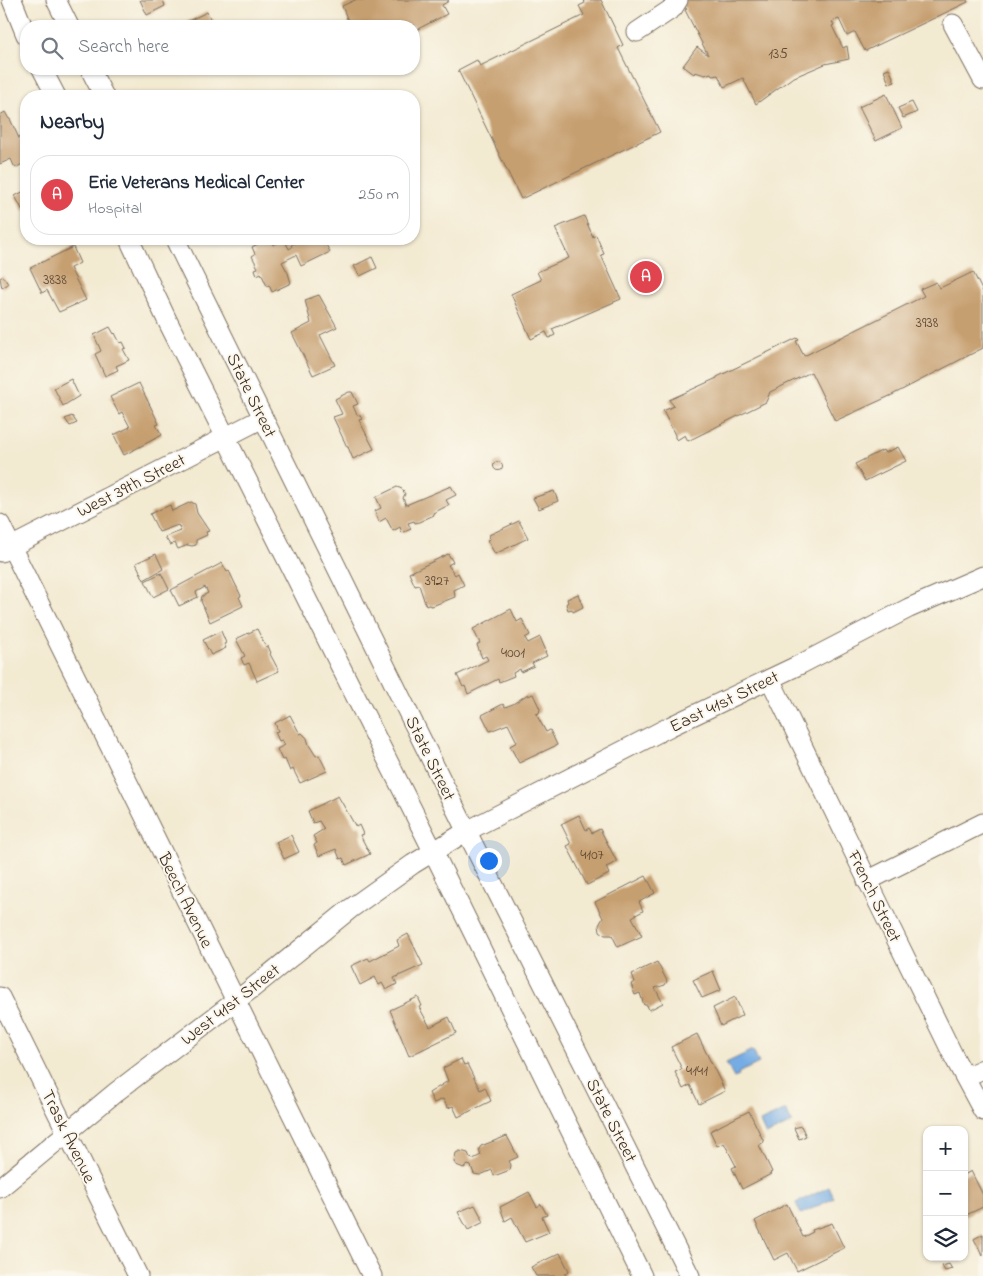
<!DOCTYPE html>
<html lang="en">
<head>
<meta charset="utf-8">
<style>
	:root { --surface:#fff; --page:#f2f2f3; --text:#1f2937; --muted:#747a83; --line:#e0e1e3; --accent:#d1495b }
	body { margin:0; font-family:"Indie Flower",sans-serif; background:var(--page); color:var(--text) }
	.controls { position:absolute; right:15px; bottom:15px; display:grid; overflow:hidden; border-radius:10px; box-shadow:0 1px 4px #0004 }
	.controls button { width:45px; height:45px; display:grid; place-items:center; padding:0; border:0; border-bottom:1px solid var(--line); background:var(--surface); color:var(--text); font:25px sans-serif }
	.you { position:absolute; left:488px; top:860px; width:18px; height:18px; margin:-12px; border:4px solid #fff; border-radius:50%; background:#1a73e8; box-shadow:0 0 0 8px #1a73e833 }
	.badge { display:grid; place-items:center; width:32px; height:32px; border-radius:50%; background:var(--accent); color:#fff; font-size:16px; font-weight:700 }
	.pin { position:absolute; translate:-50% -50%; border:2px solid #fff; box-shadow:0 1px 5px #0006 }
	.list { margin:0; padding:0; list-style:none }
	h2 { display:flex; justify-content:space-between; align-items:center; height:65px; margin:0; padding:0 20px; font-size:21px }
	h2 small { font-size:16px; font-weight:400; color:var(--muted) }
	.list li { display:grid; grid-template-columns:32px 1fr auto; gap:15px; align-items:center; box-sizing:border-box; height:80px; margin:0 10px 10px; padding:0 10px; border:1px solid var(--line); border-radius:20px }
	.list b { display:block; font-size:19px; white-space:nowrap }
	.list p { margin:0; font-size:16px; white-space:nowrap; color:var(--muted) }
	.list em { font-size:16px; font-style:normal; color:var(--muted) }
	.icon { flex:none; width:28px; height:28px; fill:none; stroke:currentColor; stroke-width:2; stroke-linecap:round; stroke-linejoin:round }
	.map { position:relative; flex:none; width:983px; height:1276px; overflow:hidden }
	.search { position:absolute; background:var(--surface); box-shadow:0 1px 4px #0004; left:20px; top:20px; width:400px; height:55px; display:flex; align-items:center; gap:12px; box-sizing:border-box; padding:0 18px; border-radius:20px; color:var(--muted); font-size:19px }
	.panel { position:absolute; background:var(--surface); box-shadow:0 1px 4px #0004; left:20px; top:90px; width:400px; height:155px; border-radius:20px }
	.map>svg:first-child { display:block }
</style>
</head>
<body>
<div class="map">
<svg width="983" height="1276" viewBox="0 0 983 1276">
	<rect width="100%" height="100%" fill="#fbf7ec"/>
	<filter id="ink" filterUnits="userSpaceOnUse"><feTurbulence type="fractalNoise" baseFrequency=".02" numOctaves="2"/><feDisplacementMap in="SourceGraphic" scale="10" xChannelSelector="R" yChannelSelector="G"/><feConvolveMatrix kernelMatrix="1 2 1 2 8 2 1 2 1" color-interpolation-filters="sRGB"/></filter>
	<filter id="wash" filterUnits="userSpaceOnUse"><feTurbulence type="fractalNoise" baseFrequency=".0096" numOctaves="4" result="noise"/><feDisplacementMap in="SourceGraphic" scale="20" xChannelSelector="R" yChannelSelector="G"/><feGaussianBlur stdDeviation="1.12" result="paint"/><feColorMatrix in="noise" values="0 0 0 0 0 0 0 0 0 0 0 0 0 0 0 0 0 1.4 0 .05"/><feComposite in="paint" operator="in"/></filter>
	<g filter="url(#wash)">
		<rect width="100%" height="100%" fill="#f3ead2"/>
		<!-- water -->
		<g fill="#75ace4" stroke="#586b81">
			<polygon points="753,1050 759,1063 738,1073 739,1076 734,1078 726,1063"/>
			<polygon points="786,1110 792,1123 766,1135 760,1122"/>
			<polygon points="829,1187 834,1198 801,1214 796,1203"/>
		</g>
		<g id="blocks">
			<!-- building -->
			<g fill="#c69f6f">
				<polygon points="140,0 163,0 165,6 147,15"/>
				<polygon points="355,0 448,0 449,1 442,5 447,14 414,31 414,26 350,26 342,6"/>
				<polygon points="584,0 601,0 623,45 618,48 660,132 521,199 458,70 477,60 480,66 584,15 579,6 585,3"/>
				<polygon points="674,0 967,0 968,2 865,51 855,32 847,36 839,19 832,22 834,25 832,26 843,48 847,46 849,59 825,64 792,78 756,104 743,78 724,87 718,75 712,76 711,73 705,75 695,72 694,74 683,66 697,47 708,55 685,10 687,9"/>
				<polygon points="207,12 211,20 213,19 216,26 178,26"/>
				<polygon points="889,68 895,82 889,84 884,70"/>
				<polygon points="886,94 902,128 876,141 859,107"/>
				<polygon points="912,102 917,112 903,118 898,108"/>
				<polygon points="5,112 9,119 10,119 24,149 22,150 26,162 17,167 14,166 11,159 0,164 0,115"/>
				<polygon points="26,190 26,209 23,211 15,196"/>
				<polygon points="584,216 593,237 596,235 604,254 601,255 621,299 552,329 555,335 549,338 546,332 531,339 511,294 541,280 537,272 569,258 555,228"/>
				<polygon points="267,239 269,243 271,242 273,245 284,239 289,249 292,247 291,245 304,239 323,239 330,252 301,266 296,255 282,262 288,273 291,283 272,292 269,285 267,286 261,273 257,275 255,269 258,268 252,256 255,254 252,247"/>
				<polygon points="73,247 80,263 70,268 86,300 59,312 47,290 42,293 30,268"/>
				<polygon points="372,257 377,268 360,276 354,266"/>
				<polygon points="973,272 983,292 983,348 892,395 835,421 811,372 770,392 766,402 688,441 685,435 677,440 675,438 675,435 663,411 674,406 669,400 717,378 717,377 797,338 799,340 796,341 804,356 924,296 920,289 936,282 940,288"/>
				<polygon points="3,276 8,284 2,288 0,278"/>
				<polygon points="319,295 337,327 320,335 335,365 313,375 292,333 311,323 305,300"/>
				<polygon points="110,327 114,334 115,333 120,343 123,342 126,348 123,349 129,360 116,366 118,370 105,376 95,354 101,351 94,335"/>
				<polygon points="71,379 79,396 63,406 54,388"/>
				<polygon points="139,383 159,424 156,425 162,435 124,455 114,435 130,427 122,412 119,414 110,397"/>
				<polygon points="349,392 352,392 358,404 353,406 357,415 359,414 362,419 359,420 374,449 353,459 348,447 347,447 333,417 342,414 335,399"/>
				<polygon points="72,416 77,423 70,426 65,419"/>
				<polygon points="898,447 906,461 865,481 855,464 883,450 885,453"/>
				<circle cx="498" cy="466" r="4.5"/>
				<polygon points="451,486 456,495 446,500 449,505 433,513 434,515 419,522 415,523 414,521 408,523 411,529 402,533 400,527 393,531 386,518 379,522 375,511 381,508 376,497 397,487 402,489 405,494 403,498 406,505"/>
				<polygon points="554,491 558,501 539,509 533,498"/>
				<polygon points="191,502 195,504 197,513 209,531 206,532 207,535 196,540 196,545 192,546 188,545 178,549 175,543 170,545 165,537 181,531 178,525 159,532 150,514 170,505 172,511"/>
				<polygon points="519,521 528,538 495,554 487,540 490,539 489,535"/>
				<polygon points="156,554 163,569 144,580 136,563"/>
				<polygon points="448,554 453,562 448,565 455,575 458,573 464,585 454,590 455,597 432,606 428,605 426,606 419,585 415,586 409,573"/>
				<polygon points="222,563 227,572 229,571 241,596 239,597 243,606 210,622 201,601 202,596 208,593 205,587 196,592 198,597 179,606 171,590"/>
				<polygon points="161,573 169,589 153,597 145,581"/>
				<polygon points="578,594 583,607 573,612 572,609 568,610 566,604 568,602 567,599"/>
				<polygon points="511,609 517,622 522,619 530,635 525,638 528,643 540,637 546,651 545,652 547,656 532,663 534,666 521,672 520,669 513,673 514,676 499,682 498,679 468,694 465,686 463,687 457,675 488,660 486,656 482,658 477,645 480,643 473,629"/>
				<polygon points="257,629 266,647 268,646 271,653 270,654 279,671 257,681 249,663 244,665 241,658 245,656 236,639"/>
				<polygon points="221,631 226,643 224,644 226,648 211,655 203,640"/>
				<polygon points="528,694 528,696 533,694 540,709 539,713 536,714 546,732 550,730 557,745 519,763 510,746 517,742 508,724 490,731 482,715 503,704 505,707 513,704"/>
				<polygon points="290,715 300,734 302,733 307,738 309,745 316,756 319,755 327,771 300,783 293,769 290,771 285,759 282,760 277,749 285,745 282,740 279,741 275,732 278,731 275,723"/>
				<polygon points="338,796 356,827 359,825 363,834 360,835 370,854 346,865 343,858 340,859 336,849 319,856 314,845 317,843 313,836 324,829 319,821 313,823 308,811"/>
				<polygon points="579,815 586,830 589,828 592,833 600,829 617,862 606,867 609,874 587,885 567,846 571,844 561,824"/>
				<polygon points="291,835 299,852 284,859 276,842"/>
				<polygon points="646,876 655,893 639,902 643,911 632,917 642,936 618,947 612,935 605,935 600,931 599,925 603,918 595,902"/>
				<polygon points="408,934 423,965 394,978 397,984 386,990 382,983 379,985 375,977 360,985 351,966 368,958 370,961 399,946 397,940"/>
				<polygon points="657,962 667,981 665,985 655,988 663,1003 649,1010 647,1005 644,1005 640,993 635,995 631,984 635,982 632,974"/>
				<polygon points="713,971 721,990 702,998 693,980"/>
				<polygon points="418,997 422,1006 419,1007 430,1027 449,1017 456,1033 409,1056 390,1010"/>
				<polygon points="735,997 743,1015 721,1026 713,1008"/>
				<polygon points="697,1034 725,1091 699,1104 690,1085 683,1089 675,1072 682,1069 671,1047"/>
				<polygon points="461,1059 464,1065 467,1064 480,1090 485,1087 491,1101 458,1117 453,1106 448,1108 443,1099 434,1103 429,1093 448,1081 443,1068"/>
				<polygon points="749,1111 764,1142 759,1145 772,1172 770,1173 771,1174 742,1189 732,1168 736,1166 724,1143 717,1146 710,1131"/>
				<polygon points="801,1126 806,1136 799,1139 794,1128"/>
				<polygon points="507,1136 518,1157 509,1161 511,1165 510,1170 494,1176 492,1170 480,1175 474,1174 471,1166 468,1165 464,1168 456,1165 454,1162 456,1153 460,1151 468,1153 470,1158 473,1159 481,1155 479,1149 481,1146"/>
				<polygon points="971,1171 983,1195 983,1207 964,1216 964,1175"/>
				<polygon points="529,1192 537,1207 541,1204 547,1215 542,1217 549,1232 525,1242 512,1217 505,1221 500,1207"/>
				<polygon points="787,1204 803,1237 813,1232 812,1230 832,1223 844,1248 797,1271 788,1253 774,1260 755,1221"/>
				<polygon points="475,1205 484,1222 468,1230 458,1212"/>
				<polygon points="983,1234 983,1256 974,1239"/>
				<polygon points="560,1253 569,1271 565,1274 566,1276 536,1276 531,1267"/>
				<polygon points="949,1264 952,1269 945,1271 942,1266"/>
			</g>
		</g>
	</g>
	<g filter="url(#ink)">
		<use href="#blocks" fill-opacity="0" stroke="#7b6d5d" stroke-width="1"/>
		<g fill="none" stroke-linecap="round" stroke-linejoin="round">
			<!-- minor casing -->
			<g stroke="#7b6d5d" stroke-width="21">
				<g id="minor">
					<polyline points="12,0 26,35"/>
					<polyline points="56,0 69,26"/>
					<polyline points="953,24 983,80"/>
					<polyline points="637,32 673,8 678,0"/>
					<polyline points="42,69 56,96"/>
					<polyline points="90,69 104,96"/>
					<polyline points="129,239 166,318 433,851 642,1276"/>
					<polyline points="175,239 465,828 690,1276"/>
					<polyline points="0,524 372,1276"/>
					<polyline points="1,552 263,418"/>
					<polyline points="770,679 879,904 954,1057 983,1111"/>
					<polyline points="867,881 983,823"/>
					<polyline points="0,997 138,1276"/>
					<polyline points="965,1077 983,1069"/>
					<polyline points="0,1188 116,1092 250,990 350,909 413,864 467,831 671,726 801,664 909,608 983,576"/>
				</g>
			</g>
			<!-- minor -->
			<use href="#minor" stroke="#fff" stroke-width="19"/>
		</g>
	</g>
	<g text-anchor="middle" stroke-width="4" stroke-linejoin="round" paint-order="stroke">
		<!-- number labels -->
		<g font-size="15" fill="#5e4732">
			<text x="778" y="58">135</text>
			<text x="55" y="284">3838</text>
			<text x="927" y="327">3938</text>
			<text x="437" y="585">3927</text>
			<text x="513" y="657">4001</text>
			<text x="592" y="859">4107</text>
			<text x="697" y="1075">4141</text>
		</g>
		<!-- street labels -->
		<g font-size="18" fill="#3b2a1e" stroke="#fbf7ec">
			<text transform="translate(252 395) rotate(64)" y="6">State Street</text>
			<text transform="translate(131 485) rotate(-27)" y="6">West 39th Street</text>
			<text transform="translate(724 701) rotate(-26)" y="6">East 41st Street</text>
			<text transform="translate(431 758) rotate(64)" y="6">State Street</text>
			<text transform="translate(875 896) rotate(64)" y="6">French Street</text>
			<text transform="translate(186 900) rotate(64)" y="6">Beech Avenue</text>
			<text transform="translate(230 1004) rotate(-38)" y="6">West 41st Street</text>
			<text transform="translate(612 1120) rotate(63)" y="6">State Street</text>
			<text transform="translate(69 1136) rotate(64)" y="6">Trask Avenue</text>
		</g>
	</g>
</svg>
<div class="controls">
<button>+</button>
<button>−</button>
<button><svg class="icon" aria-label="layers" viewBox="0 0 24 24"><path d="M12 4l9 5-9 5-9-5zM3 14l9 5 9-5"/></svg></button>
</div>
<div class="you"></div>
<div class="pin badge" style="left:646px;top:277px;background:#e0444e">A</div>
<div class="search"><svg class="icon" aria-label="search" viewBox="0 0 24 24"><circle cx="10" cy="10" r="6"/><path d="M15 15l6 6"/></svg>Search here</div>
<section class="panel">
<h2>Nearby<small></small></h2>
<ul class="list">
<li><span class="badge" style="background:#e0444e">A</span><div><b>Erie Veterans Medical Center</b><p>Hospital</p></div><em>250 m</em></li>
</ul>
</section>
</div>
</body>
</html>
